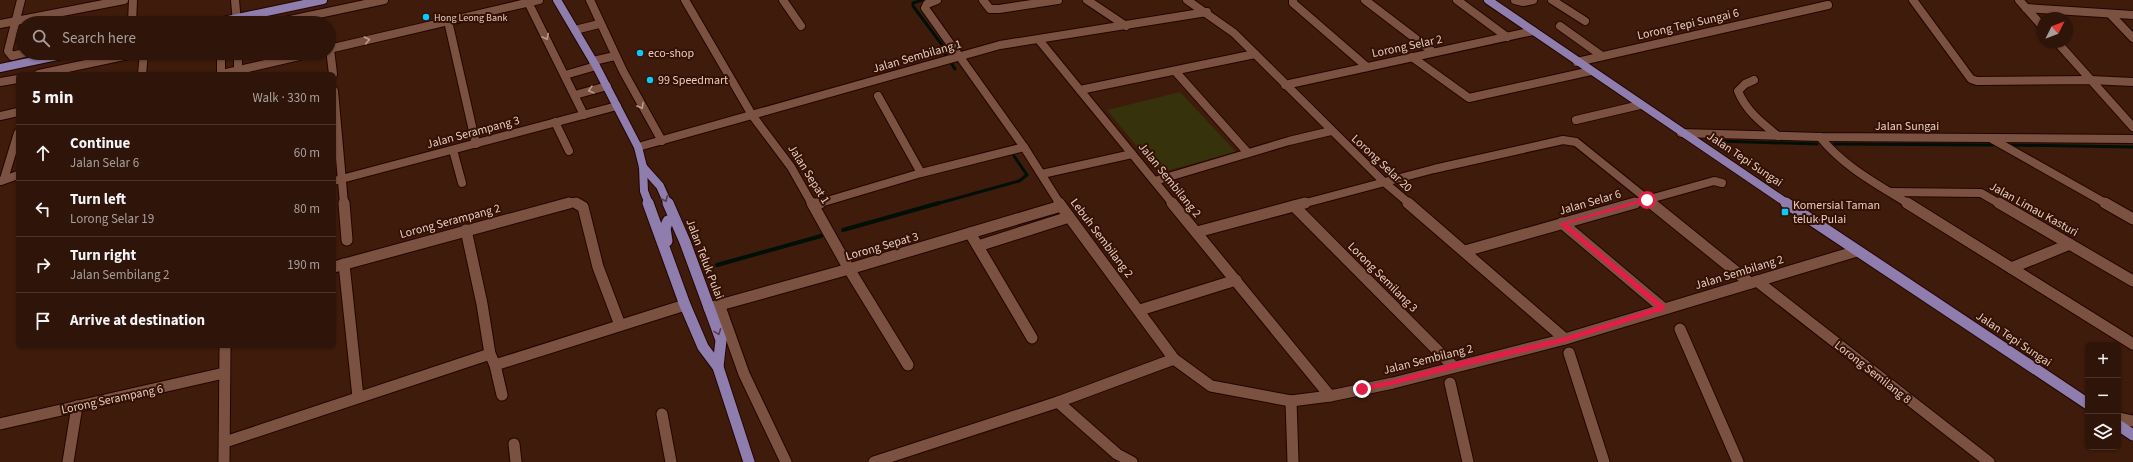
<!DOCTYPE html>
<html lang="en">
<head>
<meta charset="utf-8">
<style>
	:root { --surface:#2f1409; --page:#371d12; --text:#f1f3f6; --muted:#a79e9c; --line:#4a332a }
	body { margin:0; font-family:"Source Sans 3",sans-serif; background:var(--page); color:var(--text) }
	.controls { position:absolute; right:12px; bottom:12px; display:grid; overflow:hidden; border-radius:6px; box-shadow:0 1px 3px #0004 }
	.controls button { width:36px; height:36px; display:grid; place-items:center; padding:0; border:0; border-bottom:1px solid var(--line); background:var(--surface); color:var(--text); font:20px sans-serif }
	.compass { position:absolute; left:2037px; top:12px; width:36px; height:36px; border-radius:50%; background:var(--surface); box-shadow:0 1px 3px #0004; rotate:48deg }
	.stop { position:absolute; width:12px; height:12px; margin:-9px; border:3px solid #e11d48; border-radius:50%; background:#fff }
	.stop.end { background:#e11d48; border-color:#fff; box-shadow:0 1px 4px #0008 }
	.list { margin:0; padding:0; list-style:none }
	h2 { display:flex; justify-content:space-between; align-items:center; height:52px; margin:0; padding:0 16px; font-size:17px }
	h2 small { font-size:13px; font-weight:400; color:var(--muted) }
	.list li { display:grid; grid-template-columns:26px 1fr auto; gap:12px; align-items:center; box-sizing:border-box; height:56px; padding:0 16px; border-top:1px solid var(--line) }
	.list b { display:block; font-size:15px; white-space:nowrap }
	.list p { margin:0; font-size:13px; white-space:nowrap; color:var(--muted) }
	.list em { font-size:13px; font-style:normal; color:var(--muted) }
	.icon { flex:none; width:22px; height:22px; fill:none; stroke:currentColor; stroke-width:2; stroke-linecap:round; stroke-linejoin:round }
	.map { position:relative; flex:none; width:2133px; height:462px; overflow:hidden }
	.search { position:absolute; background:var(--surface); box-shadow:0 1px 3px #0004; left:16px; top:16px; width:320px; height:44px; display:flex; align-items:center; gap:10px; box-sizing:border-box; padding:0 14px; border-radius:22px; color:var(--muted); font-size:15px }
	.panel { position:absolute; background:var(--surface); box-shadow:0 1px 3px #0004; left:16px; top:72px; width:320px; height:276px; border-radius:6px }
	.map>svg:first-child { display:block }
</style>
</head>
<body>
<div class="map">
<svg width="2133" height="462" viewBox="0 0 2133 462">
	<rect width="100%" height="100%" fill="#3f1b0c"/>
	<!-- green -->
	<polygon fill="#36320c" points="1180,92 1236,152 1159,173 1107,110"/>
	<g fill="none" stroke-linecap="round" stroke-linejoin="round">
		<!-- stream-far1 -->
		<g stroke="#001007" stroke-width="3">
			<polyline points="922,0 913,3 913,6 943,46 946,57"/>
			<polyline points="950,61 955,69"/>
			<polyline points="1717,141 1817,144"/>
			<polyline points="1834,144 1993,145"/>
			<polyline points="2011,145 2133,147"/>
			<polyline points="936,204 1019,181 1027,175 1014,156"/>
		</g>
		<!-- stream -->
		<g stroke="#001007" stroke-width="4">
			<polyline points="843,230 939,203"/>
			<polyline points="717,265 821,236"/>
		</g>
		<!-- minor-far1 casing -->
		<g stroke="#240400" stroke-width="10">
			<g id="minor-far1">
				<polyline points="21,0 8,51 12,56 24,53"/>
				<polyline points="235,0 237,23"/>
				<polyline points="527,0 584,115"/>
				<polyline points="590,0 623,71 662,141"/>
				<polyline points="685,0 752,115 791,167 812,204"/>
				<polyline points="783,0 801,26"/>
				<polyline points="937,0 927,4 925,8 1024,147 1060,204"/>
				<polyline points="983,0 990,9 999,9 1058,0"/>
				<polyline points="1087,0 1126,26"/>
				<polyline points="1187,0 1234,33 1384,182 1410,204"/>
				<polyline points="1293,0 1293,3 1367,67"/>
				<polyline points="1365,0 1433,52"/>
				<polyline points="1457,0 1507,37"/>
				<polyline points="1515,0 1523,2 1533,0"/>
				<polyline points="1552,0 1585,21"/>
				<polyline points="1913,0 1971,79 1977,81 2090,80 2133,82"/>
				<polyline points="2019,0 2043,27"/>
				<polyline points="2026,8 2133,15"/>
				<polyline points="2111,15 2133,38"/>
				<polyline points="448,21 476,144"/>
				<polyline points="132,23 133,0"/>
				<polyline points="276,23 384,0"/>
				<polyline points="0,24 124,0"/>
				<polyline points="1560,26 1602,56"/>
				<polyline points="575,30 599,24"/>
				<polyline points="1039,40 1173,204"/>
				<polyline points="2057,42 2133,127"/>
				<polyline points="329,49 539,0"/>
				<polyline points="330,49 333,74"/>
				<polyline points="221,53 221,74"/>
				<polyline points="238,53 238,74"/>
				<polyline points="1412,57 1469,98 1591,71"/>
				<polyline points="593,61 615,56"/>
				<polyline points="1577,62 1828,5"/>
				<polyline points="1175,71 1248,153"/>
				<polyline points="39,74 138,53"/>
				<polyline points="142,74 144,53"/>
				<polyline points="222,74 312,53"/>
				<polyline points="565,75 596,66"/>
				<path d="M1754 80 1745 84 1738 91C1746 111 1762 123 1778 136"/>
				<polyline points="0,82 18,79"/>
				<polyline points="1285,85 1533,31"/>
				<polyline points="1080,90 1255,54"/>
				<polyline points="334,91 344,204"/>
				<polyline points="575,95 607,86"/>
				<polyline points="878,96 921,173"/>
				<polyline points="0,116 18,112"/>
				<polyline points="1576,120 1640,105"/>
				<polyline points="555,122 569,151"/>
				<polyline points="1681,133 1820,137 2133,139"/>
				<path d="M1820 137C1844 167 1877 184 1909 204"/>
				<polyline points="1992,139 2107,204"/>
				<polyline points="638,147 1000,45 1207,12"/>
				<polyline points="453,150 462,183"/>
				<polyline points="1042,174 1132,154"/>
				<polyline points="4,179 18,133"/>
				<polyline points="1,181 18,175"/>
				<polyline points="334,181 617,106"/>
				<polyline points="1155,181 1289,141 1331,131"/>
				<polyline points="1891,192 1981,193 2000,204"/>
				<polyline points="565,204 573,202 579,204"/>
				<polyline points="817,204 921,173 1024,147"/>
				<polyline points="1302,204 1434,169 1563,140 1576,142 1653,204"/>
				<polyline points="1632,204 1714,181 1722,183"/>
			</g>
		</g>
		<!-- minor casing -->
		<g stroke="#240400" stroke-width="13">
			<g id="minor">
				<polyline points="344,203 347,240"/>
				<polyline points="576,203 583,207 598,267 620,325"/>
				<polyline points="812,203 849,269 908,365"/>
				<polyline points="1059,203 1174,359 1211,386 1291,401 1330,396 1393,383 1565,339 1857,251"/>
				<polyline points="1172,203 1330,396"/>
				<polyline points="1408,203 1565,339"/>
				<polyline points="1651,203 1750,283"/>
				<polyline points="1907,203 2133,344"/>
				<polyline points="1999,203 2133,281"/>
				<polyline points="2105,203 2133,219"/>
				<polyline points="814,205 820,203"/>
				<polyline points="1294,206 1453,366"/>
				<polyline points="1562,223 1663,308"/>
				<polyline points="466,230 482,304 490,354 495,365 502,395"/>
				<polyline points="1197,232 1305,203"/>
				<polyline points="970,233 1032,338"/>
				<polyline points="978,246 1069,217"/>
				<polyline points="1465,251 1635,203"/>
				<polyline points="344,264 358,397"/>
				<polyline points="334,267 569,203"/>
				<polyline points="2011,268 2070,244"/>
				<polyline points="1757,281 1989,462"/>
				<polyline points="719,304 744,374 786,462"/>
				<polyline points="709,308 849,269 1061,206"/>
				<polyline points="1140,310 1236,280"/>
				<polyline points="1680,329 1738,462"/>
				<polyline points="1569,353 1604,462"/>
				<polyline points="495,365 685,305"/>
				<polyline points="1450,383 1468,462"/>
				<polyline points="1291,401 1293,462"/>
				<polyline points="1058,402 1117,454 1132,462"/>
				<polyline points="662,414 671,462"/>
				<polyline points="2118,418 2133,421"/>
				<polyline points="0,424 224,373"/>
				<polyline points="225,442 490,354"/>
				<polyline points="514,444 516,462"/>
				<polyline points="68,462 77,406"/>
				<polyline points="224,462 225,346"/>
				<polyline points="874,462 1058,402 1174,359"/>
			</g>
		</g>
		<!-- major-far1 casing -->
		<g stroke="#240400" stroke-width="10">
			<g id="major-far1">
				<polyline points="557,0 596,66 638,147 643,167 644,191 649,204"/>
				<polyline points="1488,0 1788,204"/>
				<polyline points="214,23 323,0"/>
				<polyline points="0,68 71,53"/>
				<polyline points="643,167 660,186 668,204"/>
			</g>
		</g>
		<!-- major casing -->
		<g stroke="#240400" stroke-width="13">
			<g id="major">
				<polyline points="648,203 685,305 703,347 718,367 749,462"/>
				<polyline points="668,203 685,242 721,340 718,367"/>
				<polyline points="1786,203 2088,404"/>
				<polyline points="667,241 665,228 668,221 675,220"/>
				<polyline points="2118,425 2133,435"/>
			</g>
		</g>
		<!-- minor-far1 -->
		<use href="#minor-far1" stroke="#7b5242" stroke-width="8"/>
		<!-- minor -->
		<use href="#minor" stroke="#7b5242" stroke-width="11"/>
		<!-- major-far1 -->
		<use href="#major-far1" stroke="#8e7dad" stroke-width="8"/>
		<!-- major -->
		<use href="#major" stroke="#8e7dad" stroke-width="11"/>
	</g>
	<!-- one-way arrows -->
	<defs><path id="oneway-chevron" d="M-2-3.5L2.5 0L-2 3.5" fill="none" stroke-width="1.6" stroke-linecap="round" stroke-linejoin="round"/></defs>
	<g stroke="#bb9c8f">
		<use href="#oneway-chevron" transform="translate(546 37) rotate(62)"/>
		<use href="#oneway-chevron" transform="translate(367 40) rotate(-13)"/>
		<use href="#oneway-chevron" transform="translate(591 90) rotate(165)"/>
		<use href="#oneway-chevron" transform="translate(641 106) rotate(61)"/>
	</g>
	<g stroke="#583c47">
		<use href="#oneway-chevron" transform="translate(665 199) rotate(66)"/>
		<use href="#oneway-chevron" transform="translate(718 332) rotate(69)"/>
	</g>
	<!-- route -->
	<polygon fill="#e11d48" points="1645,198 1650,200 1567,224 1665,306 1665,310 1565,342 1453,369 1393,385 1359,391 1359,387 1362,386 1393,380 1453,363 1565,337 1657,307 1559,224"/>
	<!-- markers -->
	<g fill="#0bcafa" stroke="#341103" stroke-width="1.5">
		<circle cx="426" cy="17" r="4"/>
		<circle cx="640" cy="53" r="4"/>
		<circle cx="650" cy="80" r="4"/>
		<rect x="1781" y="208" width="8" height="8" rx="2"/>
	</g>
	<g text-anchor="middle" stroke-width="4" stroke-linejoin="round" paint-order="stroke">
		<!-- far-poi labels -->
		<g font-size="10" fill="#e5cdc3" stroke="#341103" text-anchor="start">
			<text x="434" y="21">Hong Leong Bank</text>
		</g>
		<!-- street labels -->
		<g font-size="12" fill="#e5cdc3" stroke="#341103">
			<text transform="translate(1688 24) rotate(-13)" y="4">Lorong Tepi Sungai 6</text>
			<text transform="translate(1407 46) rotate(-12)" y="4">Lorong Selar 2</text>
			<text transform="translate(917 56) rotate(-16)" y="4">Jalan Sembilang 1</text>
			<text x="1907" y="130">Jalan Sungai</text>
			<text transform="translate(473 132) rotate(-15)" y="4">Jalan Serampang 3</text>
			<text transform="translate(1745 159) rotate(34)" y="4">Jalan Tepi Sungai</text>
			<text transform="translate(1382 163) rotate(43)" y="4">Lorong Selar 20</text>
			<text transform="translate(809 174) rotate(58)" y="4">Jalan Sepat 1</text>
			<text transform="translate(1170 180) rotate(51)" y="4">Jalan Sembilang 2</text>
			<text transform="translate(1590 202) rotate(-16)" y="4">Jalan Selar 6</text>
			<text transform="translate(2034 209) rotate(29)" y="4">Jalan Limau Kasturi</text>
			<text transform="translate(450 221) rotate(-15)" y="4">Lorong Serampang 2</text>
			<text transform="translate(1102 238) rotate(53)" y="4">Lebuh Sembilang 2</text>
			<text transform="translate(882 246) rotate(-16)" y="4">Lorong Sepat 3</text>
			<text transform="translate(705 259) rotate(69)" y="4">Jalan Teluk Pulai</text>
			<text transform="translate(1739 272) rotate(-17)" y="4">Jalan Sembilang 2</text>
			<text transform="translate(1383 277) rotate(45)" y="4">Lorong Semilang 3</text>
			<text transform="translate(2014 339) rotate(34)" y="4">Jalan Tepi Sungai</text>
			<text transform="translate(1428 359) rotate(-14)" y="4">Jalan Sembilang 2</text>
			<text transform="translate(1873 372) rotate(38)" y="4">Lorong Semilang 8</text>
			<text transform="translate(112 399) rotate(-12)" y="4">Lorong Serampang 6</text>
		</g>
		<!-- poi labels -->
		<g font-size="12" fill="#e5cdc3" stroke="#341103" text-anchor="start">
			<text x="648" y="57">eco-shop</text>
			<text x="658" y="84">99 Speedmart</text>
			<text x="1793" y="209">Komersial Taman<tspan x="1793" dy="14">teluk Pulai</tspan></text>
		</g>
	</g>
</svg>
<div class="controls">
<button>+</button>
<button>−</button>
<button><svg class="icon" aria-label="layers" viewBox="0 0 24 24"><path d="M12 4l9 5-9 5-9-5zM3 14l9 5 9-5"/></svg></button>
</div>
<svg class="compass" viewBox="-18 -18 36 36"><path d="M0-13l5 13h-10z" fill="#e53935"/><path d="M0 13l5-13h-10z" fill="#a79e9c"/></svg>
<div class="stop" style="left:1647px;top:200px"></div>
<div class="stop end" style="left:1362px;top:389px"></div>
<div class="search"><svg class="icon" aria-label="search" viewBox="0 0 24 24"><circle cx="10" cy="10" r="6"/><path d="M15 15l6 6"/></svg>Search here</div>
<section class="panel">
<h2>5 min<small>Walk · 330 m</small></h2>
<ul class="list">
<li><svg class="icon" aria-label="ahead" viewBox="0 0 24 24"><path d="M12 20V5M6 11l6-6 6 6"/></svg><div><b>Continue</b><p>Jalan Selar 6</p></div><em>60 m</em></li>
<li><svg class="icon" aria-label="left" viewBox="0 0 24 24"><path d="M17 20v-9H6M10 6l-5 5 5 5"/></svg><div><b>Turn left</b><p>Lorong Selar 19</p></div><em>80 m</em></li>
<li><svg class="icon" aria-label="right" viewBox="0 0 24 24"><path d="M7 20v-9h11M14 6l5 5-5 5"/></svg><div><b>Turn right</b><p>Jalan Sembilang 2</p></div><em>190 m</em></li>
<li><svg class="icon" aria-label="arrive" viewBox="0 0 24 24"><path d="M6 21V4h12l-3 4 3 4H6"/></svg><div><b>Arrive at destination</b></div></li>
</ul>
</section>
</div>
</body>
</html>
